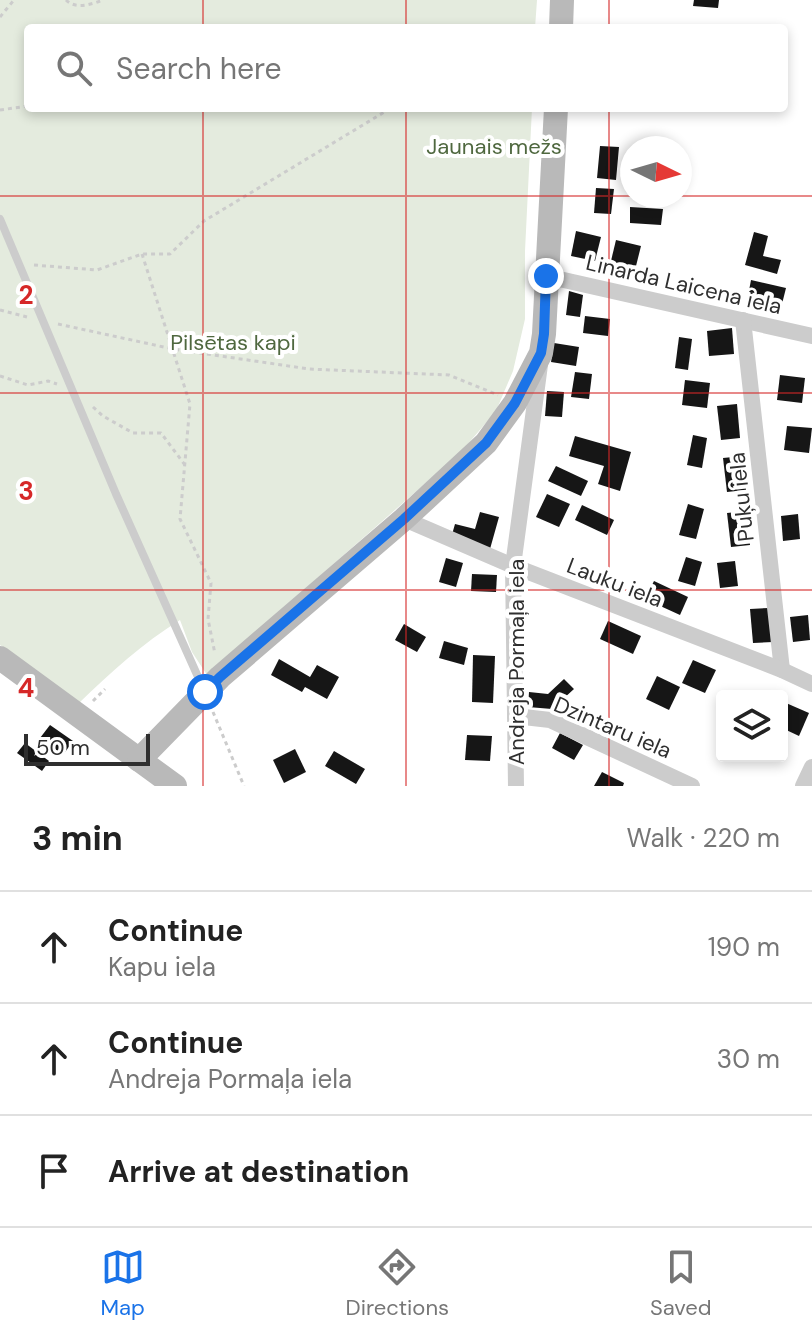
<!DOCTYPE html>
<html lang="en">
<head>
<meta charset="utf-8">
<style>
	:root { --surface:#fff; --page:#f2f2f2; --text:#222; --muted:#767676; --line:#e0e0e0; --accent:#1a73e8 }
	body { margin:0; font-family:"DM Sans",sans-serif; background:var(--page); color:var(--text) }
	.controls { position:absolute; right:24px; bottom:24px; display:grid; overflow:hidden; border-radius:8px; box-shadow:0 4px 12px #0003 }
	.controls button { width:72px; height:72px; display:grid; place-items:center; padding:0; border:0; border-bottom:2px solid var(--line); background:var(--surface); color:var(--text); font:40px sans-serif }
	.compass { position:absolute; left:620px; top:136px; width:72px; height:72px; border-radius:50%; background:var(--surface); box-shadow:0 4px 12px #0003; rotate:95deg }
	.scale { position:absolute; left:24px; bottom:20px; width:126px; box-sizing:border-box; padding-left:8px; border:4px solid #2f2f2f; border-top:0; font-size:22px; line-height:28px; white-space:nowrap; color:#2f2f2f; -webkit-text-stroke:6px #fff; paint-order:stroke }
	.stop { position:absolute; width:24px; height:24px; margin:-18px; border:6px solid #1a73e8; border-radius:50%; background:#fff }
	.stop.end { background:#1a73e8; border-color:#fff; box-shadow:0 2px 8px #0008 }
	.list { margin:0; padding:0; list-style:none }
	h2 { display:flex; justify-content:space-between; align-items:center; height:104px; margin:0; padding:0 32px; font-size:34px }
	h2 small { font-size:26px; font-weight:400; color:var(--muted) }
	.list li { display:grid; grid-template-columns:52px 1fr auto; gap:24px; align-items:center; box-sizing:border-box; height:112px; padding:0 32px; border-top:2px solid var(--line) }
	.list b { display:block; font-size:30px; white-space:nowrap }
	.list p { margin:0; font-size:26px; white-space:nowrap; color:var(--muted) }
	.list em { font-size:26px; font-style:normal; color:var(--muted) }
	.icon { flex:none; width:44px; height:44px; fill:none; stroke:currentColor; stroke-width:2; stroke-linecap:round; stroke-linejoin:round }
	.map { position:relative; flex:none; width:812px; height:786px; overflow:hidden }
	.search { position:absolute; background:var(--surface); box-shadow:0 4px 12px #0003; left:24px; right:24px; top:24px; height:88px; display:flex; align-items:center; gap:20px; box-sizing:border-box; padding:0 28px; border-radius:8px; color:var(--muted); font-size:30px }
	.sheet { height:440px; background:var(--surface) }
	nav { display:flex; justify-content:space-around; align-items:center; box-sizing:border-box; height:112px; border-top:2px solid var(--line); background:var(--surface); font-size:22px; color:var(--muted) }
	nav a { display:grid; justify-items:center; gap:4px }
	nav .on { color:var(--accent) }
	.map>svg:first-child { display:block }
</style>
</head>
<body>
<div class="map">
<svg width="812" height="786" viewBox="0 0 812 786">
	<rect width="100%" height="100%" fill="#fff"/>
	<!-- green -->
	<path fill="#e4ebde" d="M0 0H537L535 28H28V108H532L525 251V319L513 371 496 411 461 452 207 675 192 652 180 620C143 643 111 672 79 703L0 645Z"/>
	<!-- building -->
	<g fill="#161616">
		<polygon points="694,0 719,0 718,8 693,6"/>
		<polygon points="640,142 672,144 672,148 640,148"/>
		<polygon points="600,146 619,147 616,180 597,178"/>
		<polygon points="596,188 614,189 611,214 594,213"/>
		<polygon points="630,207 663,209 661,225 630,223"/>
		<polygon points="576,231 601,237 595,261 571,256"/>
		<polygon points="754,232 768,236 763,256 781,260 777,274 745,265"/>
		<polygon points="616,240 641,246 635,270 610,265"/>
		<polygon points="751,280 786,288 782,304 748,296"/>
		<polygon points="569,291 583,295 580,317 566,315"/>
		<polygon points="585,316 610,319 608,336 583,333"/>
		<polygon points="732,328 734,354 709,356 707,331"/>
		<polygon points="679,337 692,339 688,370 675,368"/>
		<polygon points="554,343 579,347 576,366 551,362"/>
		<polygon points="575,372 592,374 589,399 571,397"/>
		<polygon points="780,375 805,378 802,403 777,400"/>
		<polygon points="685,380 710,383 707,408 682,405"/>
		<polygon points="547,391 564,392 562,417 545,416"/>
		<polygon points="737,404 740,438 721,440 717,406"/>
		<polygon points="787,426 812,428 809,453 784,450"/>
		<polygon points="693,435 707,438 702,468 687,465"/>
		<polygon points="575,436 631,452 620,491 598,484 604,466 569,456"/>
		<polygon points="743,456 746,490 727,492 723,458"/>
		<polygon points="556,466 588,481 581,496 548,481"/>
		<polygon points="547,494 570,504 559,527 536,517"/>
		<polygon points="688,504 704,509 696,539 679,535"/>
		<polygon points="582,505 614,520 607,535 575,520"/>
		<polygon points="747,511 750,545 731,547 727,513"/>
		<polygon points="480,512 499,517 490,549 451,538 455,524 475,529"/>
		<polygon points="798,514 800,539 783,541 781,516"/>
		<polygon points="686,557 702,562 695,586 678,581"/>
		<polygon points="446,558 463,563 456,587 439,582"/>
		<polygon points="735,561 738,586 720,588 717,563"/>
		<polygon points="472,574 497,575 496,592 471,591"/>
		<polygon points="654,581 688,597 680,615 645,599"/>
		<polygon points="769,608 773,642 753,643 750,609"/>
		<polygon points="808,615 810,640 793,642 790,617"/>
		<polygon points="608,621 641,636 633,654 600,639"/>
		<polygon points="404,624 426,637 417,652 395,640"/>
		<polygon points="444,641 468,648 464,665 439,658"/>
		<polygon points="473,655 495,656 493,703 472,702"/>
		<polygon points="279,659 310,677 317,665 339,677 327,699 305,687 302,692 271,675"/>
		<polygon points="693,660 716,670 705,693 682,683"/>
		<polygon points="657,676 680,687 669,710 646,699"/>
		<polygon points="564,679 574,689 552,709 528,707 529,692 548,694"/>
		<polygon points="786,703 809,713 799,736 782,728 782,712"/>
		<polygon points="50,725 73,741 63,755 40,738"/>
		<polygon points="560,733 583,745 574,760 552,748"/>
		<polygon points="467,735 492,736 490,761 465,760"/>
		<polygon points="25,743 49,761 42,771 17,753"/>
		<polygon points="295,749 306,772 284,783 273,760"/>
		<polygon points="334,751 365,769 356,784 325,766"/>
		<polygon points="602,772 624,783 623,786 594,786"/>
	</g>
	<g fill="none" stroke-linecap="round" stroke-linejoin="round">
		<!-- path -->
		<g stroke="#ccc" stroke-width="3" stroke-dasharray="4 4" stroke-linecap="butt">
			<path d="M66 0C76 10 92 4 103 0"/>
			<polyline points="0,17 14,0"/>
			<polyline points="0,110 28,106"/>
			<polyline points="142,254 190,404 180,519 211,583 208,619 215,654"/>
			<polyline points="34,265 97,270 142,254 170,254 204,221 391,108"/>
			<polyline points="0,310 27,317"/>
			<polyline points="58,324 173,349 309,369 449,375 498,395"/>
			<polyline points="0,376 28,385 48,381 57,384"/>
			<polyline points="93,407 103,416 133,433 161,433 185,465"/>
			<polyline points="93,701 105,689"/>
			<polyline points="213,712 244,786"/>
		</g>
		<!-- lane -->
		<polyline stroke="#ccc" stroke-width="8" points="0,219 116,494 203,688"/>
		<!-- street -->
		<g stroke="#ccc" stroke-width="16">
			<polyline points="546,276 812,336"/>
			<polyline points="743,320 782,670"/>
			<polyline points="404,519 513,566 782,670 812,684"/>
			<polyline points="515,716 550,720 692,786"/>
			<polyline points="516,786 513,566 540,365"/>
			<polyline points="803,786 812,767"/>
		</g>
		<!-- secondary -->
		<g stroke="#b9b9b9" stroke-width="24">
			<polyline points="561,28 562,0"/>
			<polyline points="0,658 175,786"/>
			<polyline points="139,760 220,677 404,519 486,443 515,403 541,353 544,334 556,108"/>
		</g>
	</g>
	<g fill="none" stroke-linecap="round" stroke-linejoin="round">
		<!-- route -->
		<polyline stroke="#1a73e8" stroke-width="10" points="205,692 220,677 404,519 486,443 515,403 541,353 544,334 546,276"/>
	</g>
	<!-- grid -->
	<path fill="none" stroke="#d62828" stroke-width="2" stroke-opacity="0.55" d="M203 0V28M406 0V28M609 0V28M203 108V786M406 108V786M609 108V786M0 196H812M0 393H812M0 590H812"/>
	<g text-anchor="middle" stroke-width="8" stroke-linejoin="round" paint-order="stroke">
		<!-- park labels -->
		<g font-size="22" fill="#4f683f" stroke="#fff">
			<text x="494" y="154">Jaunais mežs</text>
			<text x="233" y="350">Pilsētas kapi</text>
		</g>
		<!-- street labels -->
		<g font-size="22" fill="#2f2f2f" stroke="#fff">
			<text transform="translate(684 284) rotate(13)" y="8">Linarda Laicena iela</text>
			<text transform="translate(741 497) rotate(-96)" y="8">Puķu iela</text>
			<text transform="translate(615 582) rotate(21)" y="8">Lauku iela</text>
			<text transform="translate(516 662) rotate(-90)" y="8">Andreja Pormaļa iela</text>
			<text transform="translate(613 727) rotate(23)" y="8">Dzintaru iela</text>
		</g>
	</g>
	<g font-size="26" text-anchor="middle" font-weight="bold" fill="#d62828" stroke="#fff" stroke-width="8" stroke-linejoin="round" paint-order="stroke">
		<text x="26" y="304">2</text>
		<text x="26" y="500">3</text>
		<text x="26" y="697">4</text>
	</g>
</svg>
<div class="controls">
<button><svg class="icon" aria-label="layers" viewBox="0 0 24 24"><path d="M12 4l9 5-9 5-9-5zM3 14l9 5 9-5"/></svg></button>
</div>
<svg class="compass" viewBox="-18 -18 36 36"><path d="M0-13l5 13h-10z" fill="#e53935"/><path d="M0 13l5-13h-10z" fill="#767676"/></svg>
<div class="scale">50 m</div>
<div class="stop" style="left:205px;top:692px"></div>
<div class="stop end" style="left:546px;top:276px"></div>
<div class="search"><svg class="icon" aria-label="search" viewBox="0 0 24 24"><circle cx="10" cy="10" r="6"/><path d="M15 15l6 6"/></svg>Search here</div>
</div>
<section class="sheet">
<h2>3 min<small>Walk · 220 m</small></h2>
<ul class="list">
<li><svg class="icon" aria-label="ahead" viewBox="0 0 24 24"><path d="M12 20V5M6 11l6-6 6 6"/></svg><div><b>Continue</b><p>Kapu iela</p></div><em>190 m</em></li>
<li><svg class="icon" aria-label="ahead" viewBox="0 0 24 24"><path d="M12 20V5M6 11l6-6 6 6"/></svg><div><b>Continue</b><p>Andreja Pormaļa iela</p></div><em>30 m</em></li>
<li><svg class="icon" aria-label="arrive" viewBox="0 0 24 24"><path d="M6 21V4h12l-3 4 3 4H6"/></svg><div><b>Arrive at destination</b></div></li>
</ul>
</section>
<nav>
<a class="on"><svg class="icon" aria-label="map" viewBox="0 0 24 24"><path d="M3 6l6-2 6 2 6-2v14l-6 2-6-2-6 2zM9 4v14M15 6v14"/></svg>Map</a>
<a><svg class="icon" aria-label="directions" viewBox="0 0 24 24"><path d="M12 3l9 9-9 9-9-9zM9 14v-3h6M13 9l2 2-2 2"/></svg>Directions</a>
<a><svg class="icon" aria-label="saved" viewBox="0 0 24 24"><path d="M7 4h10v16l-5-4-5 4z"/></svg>Saved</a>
</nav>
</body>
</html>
